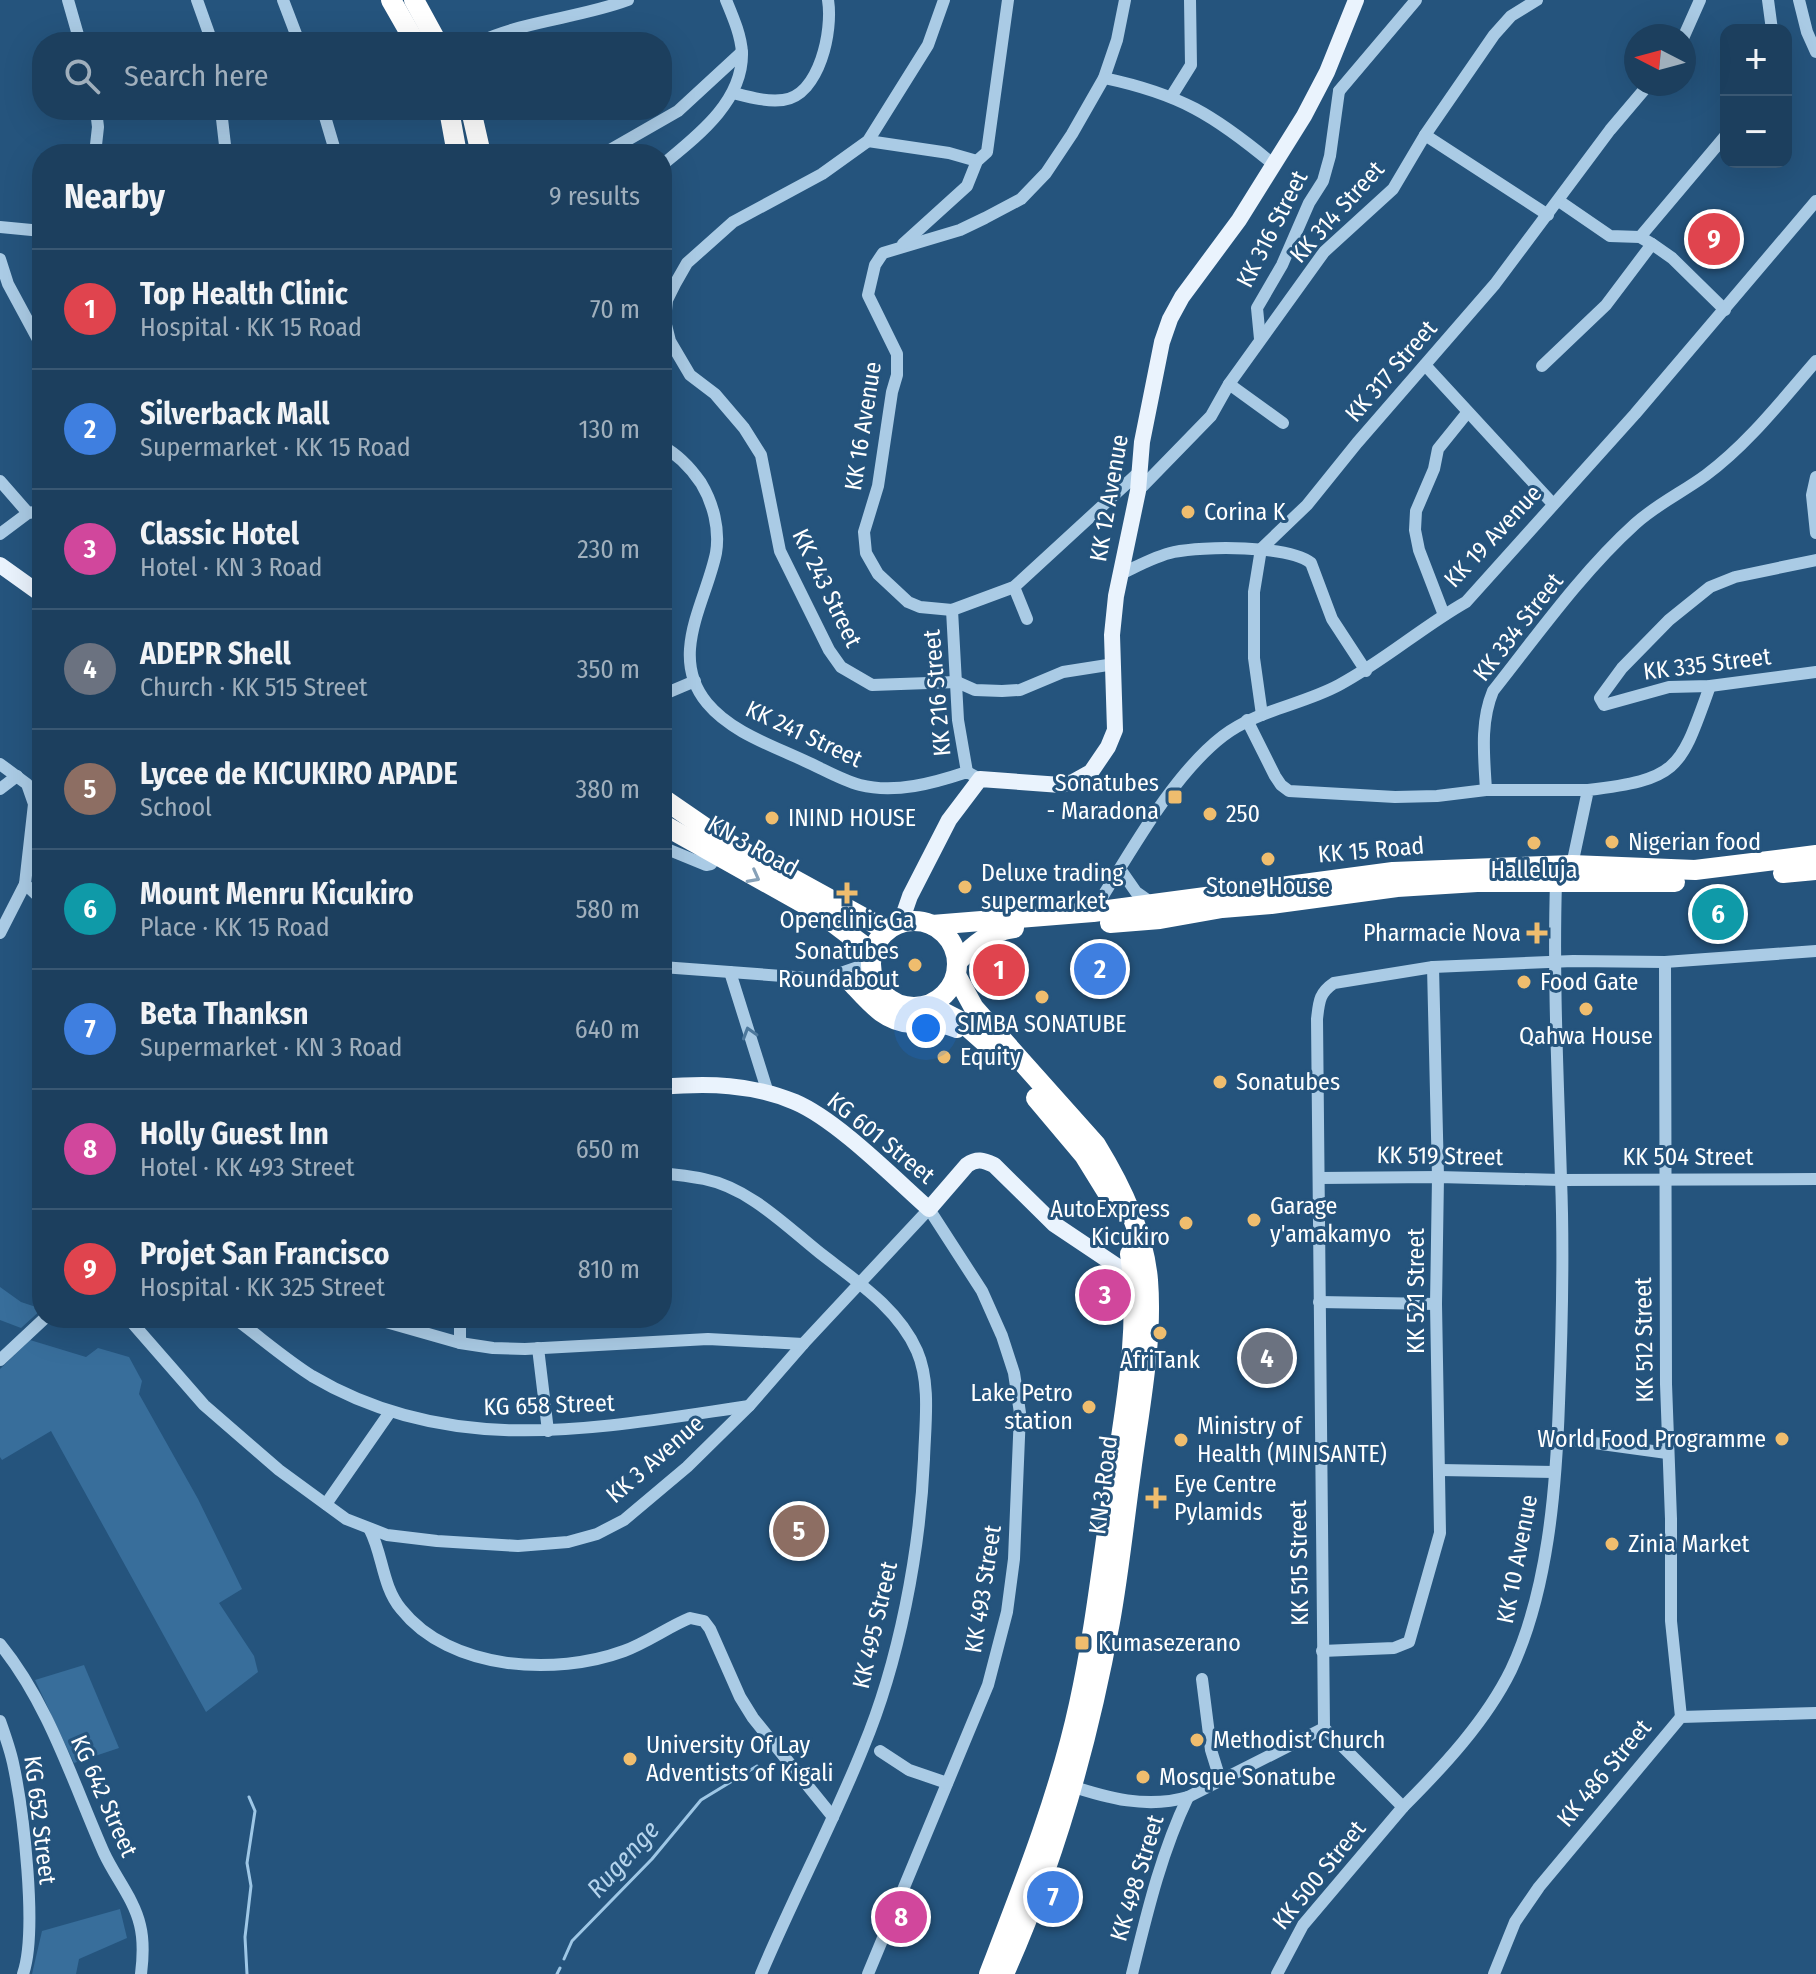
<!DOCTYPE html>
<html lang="en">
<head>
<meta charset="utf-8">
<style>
	:root { --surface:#1c3f5e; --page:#294a67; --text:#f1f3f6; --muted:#a0afbc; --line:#3a5873; --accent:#bca0f2 }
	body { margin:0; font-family:"Fira Sans Condensed",sans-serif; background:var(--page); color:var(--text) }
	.controls { position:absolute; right:24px; top:24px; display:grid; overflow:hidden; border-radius:16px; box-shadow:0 8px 32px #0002 }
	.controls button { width:72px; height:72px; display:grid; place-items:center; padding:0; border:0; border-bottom:2px solid var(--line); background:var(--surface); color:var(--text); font:40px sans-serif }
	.compass { position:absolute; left:1624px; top:24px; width:72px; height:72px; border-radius:50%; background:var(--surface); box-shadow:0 8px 32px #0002; rotate:276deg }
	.you { position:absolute; left:926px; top:1028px; width:28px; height:28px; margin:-20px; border:6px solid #fff; border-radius:50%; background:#1a73e8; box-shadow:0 0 0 12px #1a73e833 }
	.badge { display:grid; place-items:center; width:52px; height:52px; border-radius:50%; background:var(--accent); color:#fff; font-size:26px; font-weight:700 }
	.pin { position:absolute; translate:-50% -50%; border:4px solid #fff; box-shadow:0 2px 8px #0006 }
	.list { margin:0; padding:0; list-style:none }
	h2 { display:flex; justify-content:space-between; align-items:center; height:104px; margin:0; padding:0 32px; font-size:34px }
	h2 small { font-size:26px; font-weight:400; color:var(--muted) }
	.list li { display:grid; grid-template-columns:52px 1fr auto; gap:24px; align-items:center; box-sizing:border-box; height:120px; padding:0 32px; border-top:2px solid var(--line) }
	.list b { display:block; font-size:30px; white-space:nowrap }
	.list p { margin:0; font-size:26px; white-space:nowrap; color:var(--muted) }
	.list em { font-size:26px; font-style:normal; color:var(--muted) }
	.icon { flex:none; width:44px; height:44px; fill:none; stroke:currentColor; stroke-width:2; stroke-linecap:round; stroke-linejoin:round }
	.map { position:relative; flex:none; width:1816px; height:1974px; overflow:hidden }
	.search { position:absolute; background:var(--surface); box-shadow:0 8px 32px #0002; left:32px; top:32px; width:640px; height:88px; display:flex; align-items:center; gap:20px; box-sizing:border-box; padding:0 28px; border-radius:32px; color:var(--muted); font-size:30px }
	.panel { position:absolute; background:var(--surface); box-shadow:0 8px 32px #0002; left:32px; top:144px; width:640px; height:1184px; border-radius:32px }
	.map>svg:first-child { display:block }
</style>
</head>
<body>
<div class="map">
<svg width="1816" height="1974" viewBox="0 0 1816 1974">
	<rect width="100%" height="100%" fill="#25547d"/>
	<!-- green -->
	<g fill="#386e9b">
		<polygon points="0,1287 21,1302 42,1309 21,1328 0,1320"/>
		<polygon points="30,1340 86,1357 98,1348 129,1357 142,1381 139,1394 198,1499 242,1589 219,1603 254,1656 258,1672 206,1712 51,1431 2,1460 0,1457 0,1369"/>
		<polygon points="84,1665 119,1748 74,1763 35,1680"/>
		<polygon points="120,1909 127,1938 79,1959 76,1974 32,1974 42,1931"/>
	</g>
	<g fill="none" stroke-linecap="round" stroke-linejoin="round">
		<!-- stream -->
		<g stroke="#9ec7e6" stroke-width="3">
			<polyline points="564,1959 572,1941 652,1859 701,1800 757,1766"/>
			<polyline points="247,1974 245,1937 251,1886 247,1863 255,1811 249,1797"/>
			<polyline points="557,1974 560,1968"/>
		</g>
		<!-- minor -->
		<g stroke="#aacbe5" stroke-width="12">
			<polyline points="68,0 80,42"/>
			<polyline points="197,0 212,42"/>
			<polyline points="283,0 299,42"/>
			<polyline points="944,0 928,45 868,141 822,174 733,222 705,247 687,263 675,284 667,300 665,321 670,341 690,375 715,394 744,428 761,455 780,551 829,650 841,667 872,685 957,682 975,690 1002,691 1020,690 1063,672 1114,664"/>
			<polyline points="1125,0 1117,40 1104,78 1072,134 1046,173 1021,199 985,218 960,230 883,253 875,265 868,295 897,354 897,375 892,392 878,486 864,532 866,553 878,574 908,602 920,607 952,610 1014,587 1137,474"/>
			<polyline points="1768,0 1772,30"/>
			<polyline points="1799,0 1807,32 1816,52"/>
			<polyline points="1684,36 1700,0"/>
			<path d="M479 42C527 20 580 18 628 0"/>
			<path d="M1104 78C1180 94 1214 115 1273 164"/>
			<polyline points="1339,91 1416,0"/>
			<path d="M733 93C749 97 766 102 783 100 820 95 833 30 828 0"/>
			<polyline points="1171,97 1191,65 1190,0"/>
			<polyline points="221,110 226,154"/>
			<polyline points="323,110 336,154"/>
			<polyline points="1425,135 1548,215"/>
			<polyline points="868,141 949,153 977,161"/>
			<polyline points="95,154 98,127 96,110"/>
			<polyline points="603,154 678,111 742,52"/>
			<path d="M662 165C696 137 743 102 742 53 741 35 733 17 726 0"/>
			<polyline points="1559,201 1610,236 1640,237 1652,244 1672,258 1725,310"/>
			<polyline points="0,227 42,231"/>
			<polyline points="1640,237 1726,135"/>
			<polyline points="903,244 967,186 977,161 987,152 1008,0"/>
			<polyline points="0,259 8,284 42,347"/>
			<polyline points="1260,339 1257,308 1282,265 1309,203 1323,181 1330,156 1339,91"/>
			<polyline points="1425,365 1553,504"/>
			<polyline points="1542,366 1606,305 1652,244"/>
			<polyline points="1229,384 1283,423"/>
			<path d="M662 446C679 455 690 467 701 483 713 503 720 529 716 553 706 602 668 656 707 703 731 732 771 745 805 761 823 769 841 780 860 785 895 794 934 783 967 772L980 779"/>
			<polyline points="1816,477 1812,495 1816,533"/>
			<polyline points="0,481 28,513"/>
			<polyline points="1138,491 1211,416 1229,384 1324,252 1393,189 1425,135 1494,35 1511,16 1537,0"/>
			<polyline points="0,534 28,513 42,511"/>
			<polyline points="1816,560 1735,577 1710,587 1669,620 1622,668 1600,698 1604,705 1669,687 1710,686 1816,672"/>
			<path d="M1121 574C1138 566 1155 556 1174 552 1202 546 1289 545 1311 563L1332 619 1366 671"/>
			<polyline points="1014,587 1027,619"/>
			<polyline points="952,610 958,720 967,772"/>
			<polyline points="1444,615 1419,550 1415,530 1416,511 1434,469 1438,449 1467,413"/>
			<polyline points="662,695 695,681"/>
			<polyline points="1262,715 1254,658 1254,592 1261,549 1307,505 1357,443 1495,284 1610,130 1649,84"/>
			<polyline points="1247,720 1275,776 1281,785 1289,791 1395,797 1437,796 1486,790 1588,790"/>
			<polyline points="0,764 27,784 34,804 25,884 42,900"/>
			<polyline points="0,789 17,776"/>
			<path d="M1486 790C1484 756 1480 722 1493 691 1538 634 1582 572 1635 524 1657 504 1683 492 1706 475 1748 444 1782 400 1816 361"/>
			<polyline points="662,847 706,865 711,864 720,851"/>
			<path d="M1572 865 1588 790C1680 779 1680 769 1710 686"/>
			<polyline points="1120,869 1136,892 1153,904"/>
			<path d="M1093 912C1128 857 1171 776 1223 736 1257 710 1302 705 1339 685 1384 661 1422 627 1466 602L1635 414 1816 201"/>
			<polyline points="0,933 25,884"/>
			<polyline points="1665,962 1666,1384 1671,1519 1671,1621 1681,1717"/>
			<polyline points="662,967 850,981 872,979"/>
			<polyline points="730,972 768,1093"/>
			<polyline points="835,975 870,963"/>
			<path d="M662 1173C676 1175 690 1176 704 1179 749 1188 785 1225 820 1253 856 1281 898 1308 917 1351 931 1383 925 1425 924 1459 920 1552 899 1662 863 1748 832 1825 793 1898 761 1974"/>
			<polyline points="1319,1178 1438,1177 1561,1180 1816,1179"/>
			<polyline points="1319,1302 1436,1304"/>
			<polyline points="128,1318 204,1405 279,1470 346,1519 387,1535 437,1541 518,1546 568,1542 597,1534 624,1520 687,1467 749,1406 803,1344 929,1209 982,1291 1002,1336 1014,1373 1020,1413 1014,1559 1007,1612 988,1685 868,1974"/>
			<path d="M234 1318C260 1337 285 1359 312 1376 452 1459 598 1428 749 1406"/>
			<polyline points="372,1318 460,1343 493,1348 525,1349 708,1339 803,1344"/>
			<polyline points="460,1343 460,1318"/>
			<polyline points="538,1348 548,1431"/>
			<polyline points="0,1360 45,1318"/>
			<polyline points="1558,1438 1667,1453"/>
			<polyline points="1440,1470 1555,1472"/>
			<polyline points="326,1504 390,1412"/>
			<path d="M370 1530C383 1555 382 1586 401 1609 450 1671 556 1676 624 1651 648 1642 668 1627 690 1618L704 1621 710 1629 740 1697 753 1718 833 1817"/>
			<path d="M0 1644C49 1704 73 1783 104 1853 115 1877 134 1899 140 1925 144 1941 143 1958 141 1974"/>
			<polyline points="1322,1651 1394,1648 1409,1642 1440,1533 1436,1304 1438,1177 1433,967 1573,961 1665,962 1816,951"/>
			<polyline points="1202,1679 1211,1750 1220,1779"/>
			<path d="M0 1721C5 1735 10 1749 13 1763 23 1809 38 1931 23 1974"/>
			<path d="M1324 1728 1317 1019C1319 1002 1319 993 1334 983L1433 967"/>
			<polyline points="880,1751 909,1770 947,1783"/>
			<path d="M1068 1785C1107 1798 1147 1809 1188 1797L1324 1728 1403 1807C1443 1767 1486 1721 1511 1670 1548 1591 1556 1489 1559 1403 1562 1329 1564 1253 1561 1179 1558 1080 1553 981 1556 882"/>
			<path d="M1132 1974C1147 1913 1161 1853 1188 1797"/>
			<polyline points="1277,1974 1303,1925 1403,1807"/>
			<polyline points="1494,1974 1515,1922 1539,1887 1681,1717 1816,1713"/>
		</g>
		<!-- major -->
		<g stroke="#eaf3fd" stroke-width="16">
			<polyline points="0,565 42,595"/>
			<polyline points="901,922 910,896 949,820 980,779 1061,785 1073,782 1091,772 1108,747 1115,730 1112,635 1116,596 1138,491 1142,442 1162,342 1170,319 1182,297 1239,220 1304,116 1327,72 1356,0"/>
			<path d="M662 1087C708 1083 752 1084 795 1102 837 1120 893 1177 929 1209L967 1165C977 1158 983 1160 994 1165L1054 1224 1133 1277"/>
		</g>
		<!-- highway -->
		<g stroke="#fff" stroke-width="20">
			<polyline points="391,0 415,42"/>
			<polyline points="414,0 437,42"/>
			<polyline points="449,110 457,154"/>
			<polyline points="471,110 481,154"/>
			<polyline points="662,798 726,842 886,930"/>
			<polyline points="662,824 819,912 872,952"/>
			<polyline points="1783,873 1816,870"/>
			<circle cx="914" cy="964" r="43"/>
			<polyline points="1110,923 1160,919 1222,908 1271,904 1397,887 1477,882 1675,882"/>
			<polyline points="932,925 1093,912 1393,872 1572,865 1695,870 1816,855"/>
			<path d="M957 962C974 945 989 931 1014 928"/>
			<path d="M956 975 974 1008 1096 1145C1120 1184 1144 1234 1148 1280 1153 1343 1139 1409 1131 1472 1124 1522 1119 1572 1110 1622 1088 1743 1054 1862 1004 1974"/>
			<path d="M850 981C868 1000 884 1022 912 1023 929 1024 941 1021 957 1028"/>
			<polyline points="929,1005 962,1022 997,1053"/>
			<polyline points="1036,1098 1084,1155 1110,1197"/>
			<path d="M989 1974C1023 1886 1059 1796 1079 1704 1095 1631 1103 1556 1114 1483 1125 1408 1141 1329 1130 1254"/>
		</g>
	</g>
	<!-- one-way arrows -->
	<defs><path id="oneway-chevron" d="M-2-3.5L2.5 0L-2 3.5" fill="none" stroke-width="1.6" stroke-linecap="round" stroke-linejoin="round" transform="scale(2)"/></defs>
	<use stroke="#87a1b8" href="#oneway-chevron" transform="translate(754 877) rotate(28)"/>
	<use stroke="#4d789c" href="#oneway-chevron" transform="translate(749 1033) rotate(-107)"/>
	<!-- markers -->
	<g fill="#efbd6e" stroke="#25547d" stroke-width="3">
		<circle cx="1188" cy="512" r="8"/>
		<rect x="1167" y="789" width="16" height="16" rx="4"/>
		<circle cx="1210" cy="814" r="8"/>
		<circle cx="772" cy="818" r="8"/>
		<circle cx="1612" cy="842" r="8"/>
		<circle cx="1534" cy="843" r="8"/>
		<circle cx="1268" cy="859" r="8"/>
		<circle cx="965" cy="887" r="8"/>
		<path d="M843 881h8v8h8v8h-8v8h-8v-8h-8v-8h8z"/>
		<path d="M1533 921h8v8h8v8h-8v8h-8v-8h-8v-8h8z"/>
		<circle cx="915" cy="965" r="8"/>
		<circle cx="1524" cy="982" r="8"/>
		<circle cx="1042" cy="997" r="8"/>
		<circle cx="1586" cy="1009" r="8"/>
		<circle cx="944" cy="1057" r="8"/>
		<circle cx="1220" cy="1082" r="8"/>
		<circle cx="1254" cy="1220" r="8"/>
		<circle cx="1186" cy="1223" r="8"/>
		<circle cx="1160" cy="1333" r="8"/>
		<circle cx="1089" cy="1407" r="8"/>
		<circle cx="1782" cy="1439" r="8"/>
		<circle cx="1181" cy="1440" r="8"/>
		<path d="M1152 1486h8v8h8v8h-8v8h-8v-8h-8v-8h8z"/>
		<circle cx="1612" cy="1544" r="8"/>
		<rect x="1074" y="1635" width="16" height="16" rx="4"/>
		<circle cx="1197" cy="1740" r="8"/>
		<circle cx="630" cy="1759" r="8"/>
		<circle cx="1143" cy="1777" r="8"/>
	</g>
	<g text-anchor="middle" stroke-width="6" stroke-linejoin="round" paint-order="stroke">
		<!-- street labels -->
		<g font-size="24" fill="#fff" stroke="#25547d">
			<text transform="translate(1337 212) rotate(-48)" y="8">KK 314 Street</text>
			<text transform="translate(1272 229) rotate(-63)" y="8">KK 316 Street</text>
			<text transform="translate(1391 371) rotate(-49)" y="8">KK 317 Street</text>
			<text transform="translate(863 426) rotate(-81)" y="8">KK 16 Avenue</text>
			<text transform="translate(1109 498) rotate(-80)" y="8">KK 12 Avenue</text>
			<text transform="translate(1493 536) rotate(-47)" y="8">KK 19 Avenue</text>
			<text transform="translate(827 588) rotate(64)" y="8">KK 243 Street</text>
			<text transform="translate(1518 627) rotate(-52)" y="8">KK 334 Street</text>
			<text transform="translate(1707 664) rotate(-7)" y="8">KK 335 Street</text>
			<text transform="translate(937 693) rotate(-95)" y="8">KK 216 Street</text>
			<text transform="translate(804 734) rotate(25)" y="8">KK 241 Street</text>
			<text transform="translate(753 846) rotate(29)" y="8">KN 3 Road</text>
			<text transform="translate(1371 850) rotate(-5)" y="8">KK 15 Road</text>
			<text transform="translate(881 1138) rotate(39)" y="8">KG 601 Street</text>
			<text transform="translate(1440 1156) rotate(1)" y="8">KK 519 Street</text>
			<text x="1688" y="1165">KK 504 Street</text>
			<text transform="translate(1416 1291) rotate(-90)" y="8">KK 521 Street</text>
			<text transform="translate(1644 1340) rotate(-91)" y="8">KK 512 Street</text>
			<text transform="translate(549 1405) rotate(-2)" y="8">KG 658 Street</text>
			<text transform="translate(655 1459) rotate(-41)" y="8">KK 3 Avenue</text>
			<text transform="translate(1103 1485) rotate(-83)" y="8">KN 3 Road</text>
			<text transform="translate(1517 1559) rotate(-79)" y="8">KK 10 Avenue</text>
			<text transform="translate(1299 1563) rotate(-91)" y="8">KK 515 Street</text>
			<text transform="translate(983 1589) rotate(-81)" y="8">KK 493 Street</text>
			<text transform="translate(875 1625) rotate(-77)" y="8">KK 495 Street</text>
			<text transform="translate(1604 1773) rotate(-50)" y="8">KK 486 Street</text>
			<text transform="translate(104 1796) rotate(66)" y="8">KG 642 Street</text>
			<text transform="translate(40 1820) rotate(83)" y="8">KG 652 Street</text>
			<text transform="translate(1319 1875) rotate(-51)" y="8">KK 500 Street</text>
			<text transform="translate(1137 1878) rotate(-73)" y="8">KK 498 Street</text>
		</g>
		<!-- poi labels -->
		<g font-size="24" fill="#fff" stroke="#25547d" text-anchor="start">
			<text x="1204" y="520">Corina K</text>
			<text x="1159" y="791" text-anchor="end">Sonatubes<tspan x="1159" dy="28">- Maradona</tspan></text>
			<text x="1226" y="822">250</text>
			<text x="788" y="826">ININD HOUSE</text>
			<text x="1628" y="850">Nigerian food</text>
			<text x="1534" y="878" text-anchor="middle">Halleluja</text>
			<text x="981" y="881">Deluxe trading<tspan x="981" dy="28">supermarket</tspan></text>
			<text x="1268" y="894" text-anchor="middle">Stone House</text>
			<text x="847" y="928" text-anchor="middle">Openclinic Ga</text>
			<text x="1521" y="941" text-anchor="end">Pharmacie Nova</text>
			<text x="899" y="959" text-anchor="end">Sonatubes<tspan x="899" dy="28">Roundabout</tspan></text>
			<text x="1540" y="990">Food Gate</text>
			<text x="1042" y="1032" text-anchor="middle">SIMBA SONATUBE</text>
			<text x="1586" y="1044" text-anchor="middle">Qahwa House</text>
			<text x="960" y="1065">Equity</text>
			<text x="1236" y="1090">Sonatubes</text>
			<text x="1270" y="1214">Garage<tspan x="1270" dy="28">y'amakamyo</tspan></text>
			<text x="1170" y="1217" text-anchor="end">AutoExpress<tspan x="1170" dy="28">Kicukiro</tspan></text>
			<text x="1160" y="1368" text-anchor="middle">AfriTank</text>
			<text x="1073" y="1401" text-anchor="end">Lake Petro<tspan x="1073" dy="28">station</tspan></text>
			<text x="1197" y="1434">Ministry of<tspan x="1197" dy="28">Health (MINISANTE)</tspan></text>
			<text x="1766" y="1447" text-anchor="end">World Food Programme</text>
			<text x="1174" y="1492">Eye Centre<tspan x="1174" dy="28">Pylamids</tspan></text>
			<text x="1628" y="1552">Zinia Market</text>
			<text x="1098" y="1651">Kumasezerano</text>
			<text x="1213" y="1748">Methodist Church</text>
			<text x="646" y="1753">University Of Lay<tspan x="646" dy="28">Adventists of Kigali</tspan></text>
			<text x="1159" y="1785">Mosque Sonatube</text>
		</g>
		<!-- water labels -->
		<g font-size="26" font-style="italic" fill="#b5d4ed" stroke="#25547d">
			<text transform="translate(623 1859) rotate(-48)" y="9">Rugenge</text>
		</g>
	</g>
</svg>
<div class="controls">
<button>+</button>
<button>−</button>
</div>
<svg class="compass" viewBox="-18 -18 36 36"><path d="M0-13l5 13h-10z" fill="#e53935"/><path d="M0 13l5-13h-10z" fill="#a0afbc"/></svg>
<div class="you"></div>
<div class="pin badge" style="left:999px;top:970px;background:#e0444e">1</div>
<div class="pin badge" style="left:1100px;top:969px;background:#3f7fe0">2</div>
<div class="pin badge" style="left:1105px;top:1295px;background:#d1479c">3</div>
<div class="pin badge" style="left:1267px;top:1358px;background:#6b7280">4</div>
<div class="pin badge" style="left:799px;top:1531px;background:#8d6e63">5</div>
<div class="pin badge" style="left:1718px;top:914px;background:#0f9aa8">6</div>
<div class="pin badge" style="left:1053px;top:1897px;background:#3f7fe0">7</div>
<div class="pin badge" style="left:901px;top:1917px;background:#d1479c">8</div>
<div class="pin badge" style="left:1714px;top:239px;background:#e0444e">9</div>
<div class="search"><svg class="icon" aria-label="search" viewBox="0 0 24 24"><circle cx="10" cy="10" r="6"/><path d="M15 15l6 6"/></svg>Search here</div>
<section class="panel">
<h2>Nearby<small>9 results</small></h2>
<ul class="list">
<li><span class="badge" style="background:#e0444e">1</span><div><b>Top Health Clinic</b><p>Hospital · KK 15 Road</p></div><em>70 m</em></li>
<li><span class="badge" style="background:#3f7fe0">2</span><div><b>Silverback Mall</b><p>Supermarket · KK 15 Road</p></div><em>130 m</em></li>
<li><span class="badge" style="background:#d1479c">3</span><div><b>Classic Hotel</b><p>Hotel · KN 3 Road</p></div><em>230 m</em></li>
<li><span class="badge" style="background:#6b7280">4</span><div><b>ADEPR Shell</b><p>Church · KK 515 Street</p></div><em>350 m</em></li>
<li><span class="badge" style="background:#8d6e63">5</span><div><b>Lycee de KICUKIRO APADE</b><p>School</p></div><em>380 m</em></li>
<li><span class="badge" style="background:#0f9aa8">6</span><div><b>Mount Menru Kicukiro</b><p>Place · KK 15 Road</p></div><em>580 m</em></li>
<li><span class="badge" style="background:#3f7fe0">7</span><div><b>Beta Thanksn</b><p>Supermarket · KN 3 Road</p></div><em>640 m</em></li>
<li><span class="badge" style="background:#d1479c">8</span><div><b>Holly Guest Inn</b><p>Hotel · KK 493 Street</p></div><em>650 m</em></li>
<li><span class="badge" style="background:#e0444e">9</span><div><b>Projet San Francisco</b><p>Hospital · KK 325 Street</p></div><em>810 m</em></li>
</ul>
</section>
</div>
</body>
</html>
